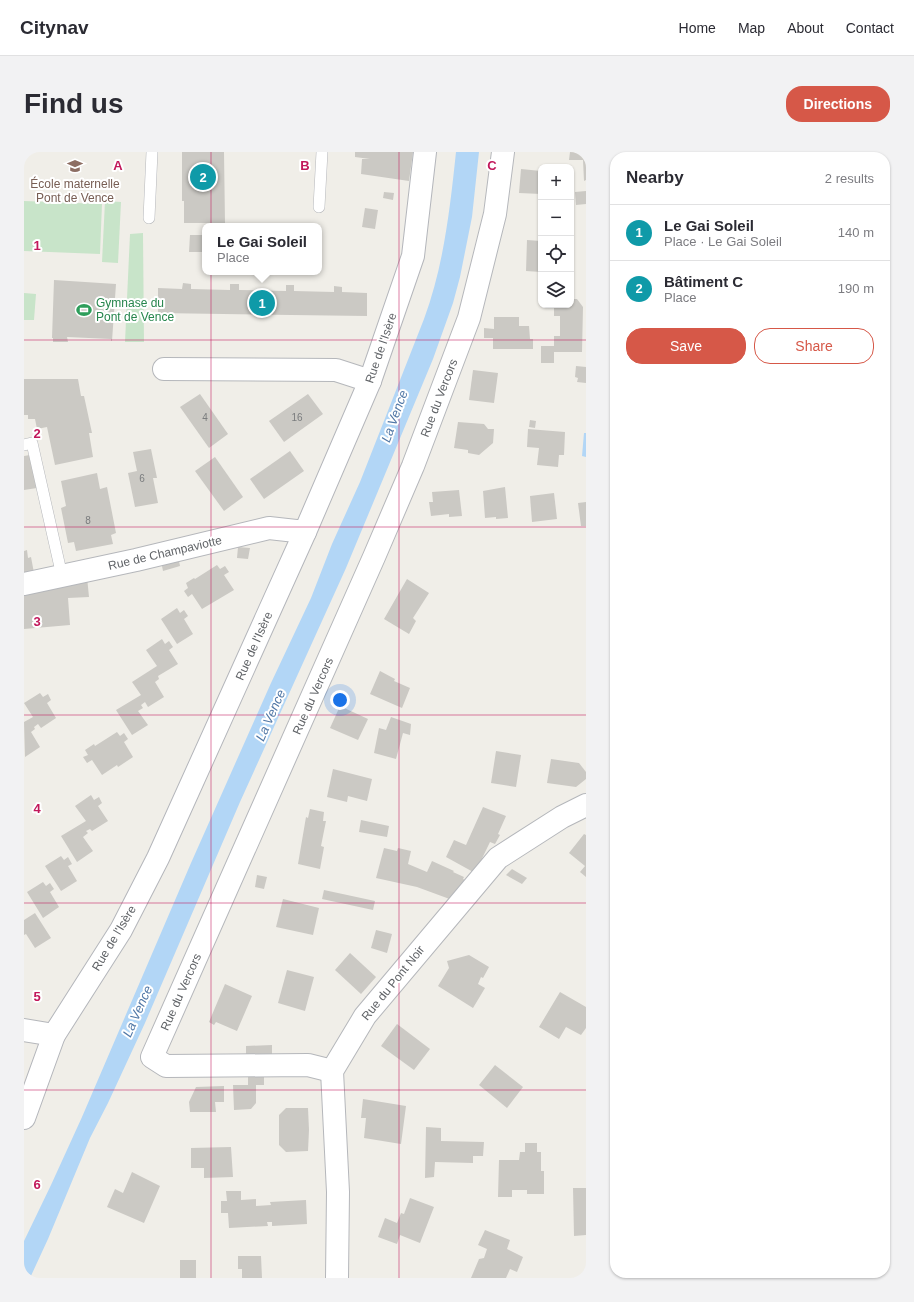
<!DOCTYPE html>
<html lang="en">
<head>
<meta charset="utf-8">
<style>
	:root { --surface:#fff; --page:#f2f2f3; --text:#2b2b33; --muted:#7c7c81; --line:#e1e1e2; --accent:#d65848 }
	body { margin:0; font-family:Arial,sans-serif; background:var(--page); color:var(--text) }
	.controls { position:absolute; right:12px; top:12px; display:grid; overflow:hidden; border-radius:8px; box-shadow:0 1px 3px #0004 }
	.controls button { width:36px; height:36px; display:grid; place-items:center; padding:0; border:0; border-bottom:1px solid var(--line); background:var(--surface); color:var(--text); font:20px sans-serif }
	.you { position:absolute; left:316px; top:548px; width:14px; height:14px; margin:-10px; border:3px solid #fff; border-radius:50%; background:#1a73e8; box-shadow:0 0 0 6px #1a73e833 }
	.badge { display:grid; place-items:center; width:26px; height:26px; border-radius:50%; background:var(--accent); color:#fff; font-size:13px; font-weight:700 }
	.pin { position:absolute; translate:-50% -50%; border:2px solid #fff; box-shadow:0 1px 4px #0006 }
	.popup { position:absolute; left:178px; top:71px; width:120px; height:52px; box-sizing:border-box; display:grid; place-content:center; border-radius:8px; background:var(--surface); filter:drop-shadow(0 1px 3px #0005); font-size:13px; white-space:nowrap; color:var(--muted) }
	.popup b { font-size:15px; color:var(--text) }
	.popup::after { content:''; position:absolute; left:50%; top:100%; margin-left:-8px; border:8px solid transparent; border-top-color:var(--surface) }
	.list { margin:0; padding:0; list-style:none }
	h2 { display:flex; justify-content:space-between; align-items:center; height:52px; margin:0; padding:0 16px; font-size:17px }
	h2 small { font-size:13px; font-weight:400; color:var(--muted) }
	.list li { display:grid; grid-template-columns:26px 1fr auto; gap:12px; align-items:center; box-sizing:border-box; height:56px; padding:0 16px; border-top:1px solid var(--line) }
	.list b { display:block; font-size:15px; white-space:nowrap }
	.list p { margin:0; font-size:13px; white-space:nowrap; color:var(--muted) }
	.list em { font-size:13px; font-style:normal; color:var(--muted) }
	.actions { display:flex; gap:8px; padding:12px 16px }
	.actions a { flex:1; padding:9px 0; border:1px solid var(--accent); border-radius:16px; text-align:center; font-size:14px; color:var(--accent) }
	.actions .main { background:var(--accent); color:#fff }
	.icon { flex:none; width:22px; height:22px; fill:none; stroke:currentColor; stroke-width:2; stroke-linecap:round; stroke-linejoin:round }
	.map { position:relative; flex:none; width:562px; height:1126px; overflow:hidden; border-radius:16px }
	header { display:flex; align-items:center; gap:24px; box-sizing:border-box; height:56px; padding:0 20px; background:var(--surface); border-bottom:1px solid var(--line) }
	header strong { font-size:19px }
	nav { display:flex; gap:22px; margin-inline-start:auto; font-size:14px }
	.intro { display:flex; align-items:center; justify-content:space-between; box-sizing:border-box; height:96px; padding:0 24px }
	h1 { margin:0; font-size:28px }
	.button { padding:10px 18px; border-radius:16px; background:var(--accent); color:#fff; font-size:14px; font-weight:700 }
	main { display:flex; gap:24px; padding:0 24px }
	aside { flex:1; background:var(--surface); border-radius:16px; box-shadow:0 1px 3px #0004 }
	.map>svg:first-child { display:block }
</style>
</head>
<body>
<header>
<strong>Citynav</strong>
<nav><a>Home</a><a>Map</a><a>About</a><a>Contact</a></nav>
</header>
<div class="intro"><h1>Find us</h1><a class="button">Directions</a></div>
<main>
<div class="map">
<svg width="562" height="1126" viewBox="0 0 562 1126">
	<rect width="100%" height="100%" fill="#f0eee8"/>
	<!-- green -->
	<g fill="#c8e4c9">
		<polygon points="0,49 78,52 76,102 0,99"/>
		<polygon points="81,49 97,50 94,111 78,110"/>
		<polygon points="119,81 120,190 101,190 106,82"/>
		<polygon points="0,141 12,142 10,168 0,168"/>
	</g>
	<!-- water -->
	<g fill="#b2d6f6">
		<path d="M432 0H455L448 65 436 125 429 151 409 207 322 416 216 650 121 871 84 951 66 986 24 1087 6 1126H0V1089L27 1033 58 965 167 711 247 531 287 446 308 392 336 330 400 167C420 113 426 56 432 0Z"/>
		<polygon points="560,281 562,281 562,305 558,304"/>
	</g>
	<!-- building -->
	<g fill="#cbc9c4">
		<polygon points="158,0 200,0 201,71 160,71 160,49 158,49"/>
		<polygon points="331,0 389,0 385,29 337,22 338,7 346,7 331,5"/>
		<polygon points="546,0 562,0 562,28 560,29 559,8 545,8"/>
		<polygon points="497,17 517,19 517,42 495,41"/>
		<polygon points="562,39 562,52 552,53 551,40"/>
		<polygon points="360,40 370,41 369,48 359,46"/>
		<polygon points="341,56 354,58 351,77 338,75"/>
		<polygon points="166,83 181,83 181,100 165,100"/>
		<polygon points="503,88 517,89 517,120 502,119"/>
		<polygon points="30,128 92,132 88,189 87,189 87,187 43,185 44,190 29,190 29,186 28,186"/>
		<polygon points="159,131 167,132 167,137 206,138 206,132 215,132 215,138 262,139 262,133 270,133 270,139 310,140 310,134 318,135 318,140 343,141 343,164 134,161 134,136 158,137"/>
		<polygon points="547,147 553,147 559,155 558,200 530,200 530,211 517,211 517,194 530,194 530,184 536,184 536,164 530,164 530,153 547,153"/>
		<polygon points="470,165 495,165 495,174 505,174 506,187 509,187 509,197 469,197 469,186 460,186 460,176 470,177"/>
		<polygon points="552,214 562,215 562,231 553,230 554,226 551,225"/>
		<polygon points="449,218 474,221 470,251 445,248"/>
		<polygon points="0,227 54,227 57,244 60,244 68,281 65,281 69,305 31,313 23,275 13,277 11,267 4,267 4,263 0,263"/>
		<polygon points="176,242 204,282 185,296 156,255"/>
		<polygon points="284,242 299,262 260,290 245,269"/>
		<polygon points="506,268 512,269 511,276 505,275"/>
		<polygon points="434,270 460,272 464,277 470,277 469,291 455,303 444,301 444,298 430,296"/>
		<polygon points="504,277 541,280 540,303 535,303 534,315 513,313 515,296 503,295"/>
		<polygon points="127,297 133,326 129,326 134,351 111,355 104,321 113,319 109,300"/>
		<polygon points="266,299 280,319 240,347 226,327"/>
		<polygon points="6,303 13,336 0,338 0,304"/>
		<polygon points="191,305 219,345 200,359 171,319"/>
		<polygon points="73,321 76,337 83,335 92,381 87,383 89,392 52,399 50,390 44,391 37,356 42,354 37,329"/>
		<polygon points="481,335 484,366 472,367 472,365 461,366 459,339"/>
		<polygon points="435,338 438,364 425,365 425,362 407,364 405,350 409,350 408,340"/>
		<polygon points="530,341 533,367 508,370 506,344"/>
		<polygon points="562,350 562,374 557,374 554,351"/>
		<polygon points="214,395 226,396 224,407 213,406"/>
		<polygon points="3,398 4,406 7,405 10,421 0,423 0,399"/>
		<polygon points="154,404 156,414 139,419 137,409"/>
		<polygon points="193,413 196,417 201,414 205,420 200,423 210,438 178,457 168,442 164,445 160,439 164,436 162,431 170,426 171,427"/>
		<polygon points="63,425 65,445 44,446 46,473 0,477 0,438"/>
		<polygon points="383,427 405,441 389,466 392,469 385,482 360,467"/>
		<polygon points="153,456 156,461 160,458 164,464 160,467 169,482 153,492 137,467"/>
		<polygon points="138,487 141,492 145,489 149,495 145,498 154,512 134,524 135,527 131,530 140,545 124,555 121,550 117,553 119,556 114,559 124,573 108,583 92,558 117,543 108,530 133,514 122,498"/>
		<polygon points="356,519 371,527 370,529 386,536 378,556 346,542"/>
		<polygon points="16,541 19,545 24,542 27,548 23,551 32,566 17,576 14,572 10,575 11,577 7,580 16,595 1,605 0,570 9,565 0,551"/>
		<polygon points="316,554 344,567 334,588 306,576"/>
		<polygon points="367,565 387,572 386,583 379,581 372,607 350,601 355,576 362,578"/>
		<polygon points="93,580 96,584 100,581 104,587 100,590 109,605 94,615 93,613 78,623 68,608 63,611 59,605 64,603 61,598 70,592 71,594"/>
		<polygon points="472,599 497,603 492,635 467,631"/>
		<polygon points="527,607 555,611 562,620 562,627 552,635 523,631"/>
		<polygon points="309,617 348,627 343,649 324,644 323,650 303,645"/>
		<polygon points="67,643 70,648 75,645 78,651 74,654 84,669 68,679 66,677 62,679 64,681 59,685 69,699 53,710 37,684 62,669 51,654"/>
		<polygon points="459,655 482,664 474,682 476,683 471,692 466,690 451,721 422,705 430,688 442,693"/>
		<polygon points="286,657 300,660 299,669 302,669 297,694 300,695 296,717 274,712 282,665 284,666"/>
		<polygon points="337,668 365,674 363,685 335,680"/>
		<polygon points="560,682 562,683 562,725 556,720 561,714 545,701"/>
		<polygon points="360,696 373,699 374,696 387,699 384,712 403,720 408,709 430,719 429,720 440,725 439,727 445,730 431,749 393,735 352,726"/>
		<polygon points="37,704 40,708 44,705 48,712 44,714 53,729 37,739 21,714"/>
		<polygon points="488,717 503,726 498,732 482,723"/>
		<polygon points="233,723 243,725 240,737 231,735"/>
		<polygon points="19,730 22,734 26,731 30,737 26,740 35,755 19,766 3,740"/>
		<polygon points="300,738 351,749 349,758 298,747"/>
		<polygon points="259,747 295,756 289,783 252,775"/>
		<polygon points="11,761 27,786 11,796 2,782 0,783 0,768"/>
		<polygon points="352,778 368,782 363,801 347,796"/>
		<polygon points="326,801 352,825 337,842 311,818"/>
		<polygon points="445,803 465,815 459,826 457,825 454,832 461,836 449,856 414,834 425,816 423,809"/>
		<polygon points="263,818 290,825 281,859 254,851"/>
		<polygon points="201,832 228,844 213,879 192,870 190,873 185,870"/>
		<polygon points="536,840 562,855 562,876 557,883 542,875 535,887 515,875"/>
		<polygon points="373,872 406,897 390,918 357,894"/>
		<polygon points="248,893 248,905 222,906 222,894"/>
		<polygon points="471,913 499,935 483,956 455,933"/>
		<polygon points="240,922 240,933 232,933 232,951 227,957 210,958 209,933 224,933 224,923"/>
		<polygon points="200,934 200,950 191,950 192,960 166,960 165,950 172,935"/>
		<polygon points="339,947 382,954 377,992 340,986 342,966 337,966"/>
		<polygon points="262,956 284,956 285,978 284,999 262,1000 255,993 255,963"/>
		<polygon points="402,975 417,976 417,989 460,990 459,1004 449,1004 449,1011 411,1010 410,1025 401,1026"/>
		<polygon points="501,991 513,991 513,1000 517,1000 517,1019 520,1019 520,1042 503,1042 503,1038 488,1038 488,1045 474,1045 475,1008 495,1008 496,1000 501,1000"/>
		<polygon points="207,995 209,1025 180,1026 180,1016 167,1016 167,996"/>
		<polygon points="108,1020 136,1034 120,1071 83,1055 91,1037 99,1041"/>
		<polygon points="549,1036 562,1036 562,1083 550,1084"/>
		<polygon points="202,1039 217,1039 217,1048 232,1047 232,1054 247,1053 246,1050 282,1048 283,1072 248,1074 248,1070 243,1070 244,1074 205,1076 204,1061 197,1061 197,1049 203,1049"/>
		<polygon points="386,1046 410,1055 396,1091 376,1083 373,1092 354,1085 361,1066 373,1071 377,1061 380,1062"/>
		<polygon points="461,1078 486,1088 483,1097 499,1105 493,1120 486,1117 482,1126 447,1126 455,1107 460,1106 463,1097 454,1093"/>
		<polygon points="214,1104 237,1104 238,1126 218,1126 218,1117 214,1117"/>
		<rect x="156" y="1108" width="16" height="18"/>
	</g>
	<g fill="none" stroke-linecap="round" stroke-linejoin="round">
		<!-- lane casing -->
		<g stroke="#b5b7bb" stroke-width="12">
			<g id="lane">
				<polyline points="295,55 298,0"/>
				<polyline points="125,66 128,0"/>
				<polyline points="0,293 8,291 38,424"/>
			</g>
		</g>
		<!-- street casing -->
		<g stroke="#b5b7bb" stroke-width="24">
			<g id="street">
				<polyline points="140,217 312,218 346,229"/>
				<polyline points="0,432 112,408 245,376 281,380"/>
				<polyline points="0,878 30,883"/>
				<polyline points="308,919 284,913 142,914 128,905 350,405 389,314 445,166 471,62 479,0"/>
				<polyline points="313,1126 314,1040 308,919 341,864 474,706 538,665 562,653"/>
			</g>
		</g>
		<!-- secondary casing -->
		<g stroke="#b4b6bb" stroke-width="24">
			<polyline id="secondary" points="0,966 30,883 97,778 134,706 281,380 346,229 389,104 401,0"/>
		</g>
		<!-- lane -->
		<use href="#lane" stroke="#fff" stroke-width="11"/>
		<!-- street -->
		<use href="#street" stroke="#fff" stroke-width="22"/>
		<!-- secondary -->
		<use href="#secondary" stroke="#fff" stroke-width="22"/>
	</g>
	<!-- grid -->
	<path fill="none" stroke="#c2185b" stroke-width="1" stroke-opacity="0.55" d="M187 0V1126M375 0V1126M0 188H562M0 375H562M0 563H562M0 751H562M0 938H562"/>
	<!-- icons -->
	<defs>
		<g id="school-bare" transform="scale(1.2)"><path d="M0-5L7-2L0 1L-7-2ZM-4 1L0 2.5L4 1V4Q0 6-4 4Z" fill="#8d6e63" stroke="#fff" stroke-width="2.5" paint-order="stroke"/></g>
		<g id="stadium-bare" transform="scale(1.2)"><path d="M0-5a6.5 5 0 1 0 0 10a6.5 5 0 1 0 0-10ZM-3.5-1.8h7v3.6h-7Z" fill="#2e9e5b" stroke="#fff" stroke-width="2.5" paint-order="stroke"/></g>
	</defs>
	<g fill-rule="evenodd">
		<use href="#school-bare" x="51" y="14"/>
		<use href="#stadium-bare" x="60" y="158"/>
	</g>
	<g text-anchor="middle" stroke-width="4" stroke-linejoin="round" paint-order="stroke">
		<!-- number labels -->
		<g font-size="10" fill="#7a7c7e">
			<text x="181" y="269">4</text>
			<text x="273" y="269">16</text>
			<text x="118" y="330">6</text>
			<text x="64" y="372">8</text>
		</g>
		<!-- education labels -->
		<g font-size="12" fill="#785e54" stroke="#fff">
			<text x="51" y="36">École maternelle<tspan x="51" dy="14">Pont de Vence</tspan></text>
		</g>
		<!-- leisure labels -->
		<g font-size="12" fill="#27864d" stroke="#fff" text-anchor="start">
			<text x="72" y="155">Gymnase du<tspan x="72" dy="14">Pont de Vence</tspan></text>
		</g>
		<!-- street labels -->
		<g font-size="12" fill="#5f6266" stroke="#fff">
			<text transform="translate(357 196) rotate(-71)" y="4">Rue de l'Isère</text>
			<text transform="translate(415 246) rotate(-69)" y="4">Rue du Vercors</text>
			<text transform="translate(141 401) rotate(-13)" y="4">Rue de Champaviotte</text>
			<text transform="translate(230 494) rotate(-66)" y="4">Rue de l'Isère</text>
			<text transform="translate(289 544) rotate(-66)" y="4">Rue du Vercors</text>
			<text transform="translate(90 786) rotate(-59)" y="4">Rue de l'Isère</text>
			<text transform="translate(369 831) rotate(-51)" y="4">Rue du Pont Noir</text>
			<text transform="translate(157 840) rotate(-66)" y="4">Rue du Vercors</text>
		</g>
		<!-- water labels -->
		<g font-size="13" font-style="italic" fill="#5077a6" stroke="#fff">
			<text transform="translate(370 264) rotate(-70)" y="5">La Vence</text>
			<text transform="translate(246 563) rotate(-66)" y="5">La Vence</text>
			<text transform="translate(113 859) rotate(-66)" y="5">La Vence</text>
		</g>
	</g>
	<g font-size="13" text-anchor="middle" font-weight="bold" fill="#c2185b" stroke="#fff" stroke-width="4" stroke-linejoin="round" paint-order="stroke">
		<text x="94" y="18">A</text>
		<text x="281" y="18">B</text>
		<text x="468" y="18">C</text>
		<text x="13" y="98">1</text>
		<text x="13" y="286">2</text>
		<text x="13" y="474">3</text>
		<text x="13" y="661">4</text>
		<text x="13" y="849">5</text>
		<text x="13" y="1037">6</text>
	</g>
</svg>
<div class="controls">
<button>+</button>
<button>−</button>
<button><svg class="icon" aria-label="locate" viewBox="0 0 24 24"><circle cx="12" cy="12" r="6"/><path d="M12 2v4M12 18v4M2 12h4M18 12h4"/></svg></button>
<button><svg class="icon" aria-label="layers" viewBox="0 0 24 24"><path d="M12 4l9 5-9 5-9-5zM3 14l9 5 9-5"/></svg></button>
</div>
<div class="you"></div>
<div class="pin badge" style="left:238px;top:151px;background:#0f9aa8">1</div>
<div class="popup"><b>Le Gai Soleil</b>Place</div>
<div class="pin badge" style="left:179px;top:25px;background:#0f9aa8">2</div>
</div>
<aside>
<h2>Nearby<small>2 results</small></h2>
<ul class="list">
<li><span class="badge" style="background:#0f9aa8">1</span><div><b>Le Gai Soleil</b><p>Place · Le Gai Soleil</p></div><em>140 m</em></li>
<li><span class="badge" style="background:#0f9aa8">2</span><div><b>Bâtiment C</b><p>Place</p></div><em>190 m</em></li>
</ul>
<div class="actions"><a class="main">Save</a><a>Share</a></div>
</aside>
</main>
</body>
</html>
